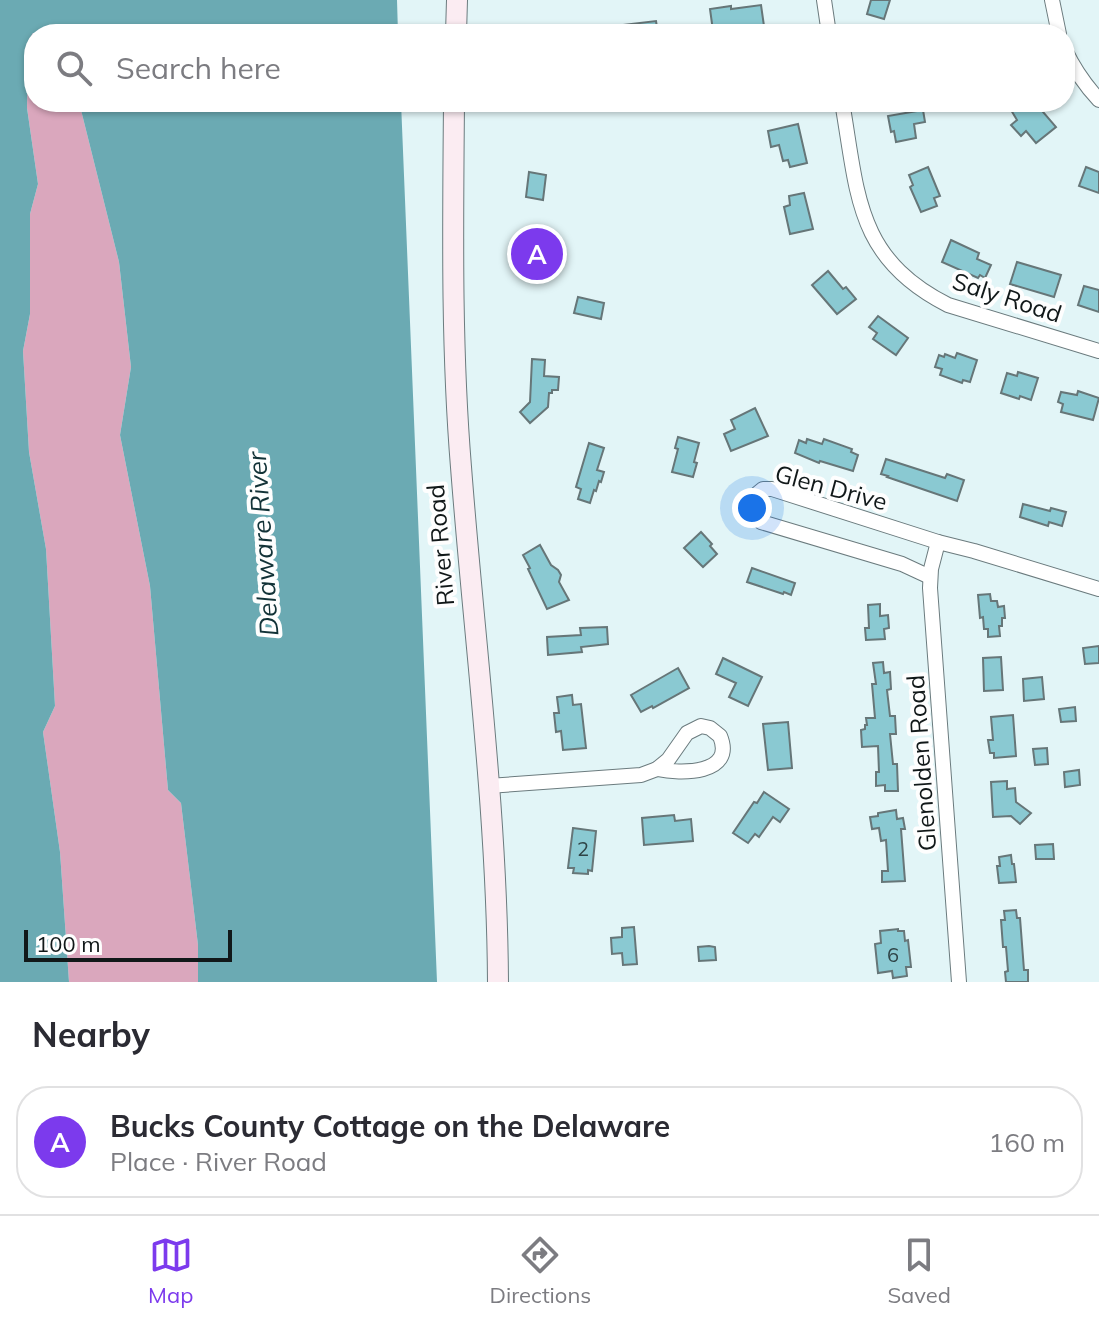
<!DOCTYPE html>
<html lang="en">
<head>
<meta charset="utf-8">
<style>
	:root { --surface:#fff; --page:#f2f2f3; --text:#2b2b33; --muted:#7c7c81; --line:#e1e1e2; --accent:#7c3aed }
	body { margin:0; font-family:Mulish,sans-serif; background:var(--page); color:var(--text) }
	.scale { position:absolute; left:24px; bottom:20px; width:208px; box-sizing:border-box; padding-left:8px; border:4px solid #111819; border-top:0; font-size:22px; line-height:28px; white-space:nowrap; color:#111819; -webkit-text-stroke:6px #fefefe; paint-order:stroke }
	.you { position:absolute; left:752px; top:508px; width:28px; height:28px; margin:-20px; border:6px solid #fff; border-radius:50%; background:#1a73e8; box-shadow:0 0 0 12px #1a73e833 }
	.badge { display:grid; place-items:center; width:52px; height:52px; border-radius:50%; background:var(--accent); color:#fff; font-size:26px; font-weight:700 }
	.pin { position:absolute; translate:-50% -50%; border:4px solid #fff; box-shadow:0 2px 8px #0006 }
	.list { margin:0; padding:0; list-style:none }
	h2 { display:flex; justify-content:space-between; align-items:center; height:104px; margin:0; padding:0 32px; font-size:34px }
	h2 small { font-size:26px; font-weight:400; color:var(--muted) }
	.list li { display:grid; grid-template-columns:52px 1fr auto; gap:24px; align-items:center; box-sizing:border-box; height:112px; margin:0 16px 16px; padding:0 16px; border:2px solid var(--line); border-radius:32px }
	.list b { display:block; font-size:30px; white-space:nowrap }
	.list p { margin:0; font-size:26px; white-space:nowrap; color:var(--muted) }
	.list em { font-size:26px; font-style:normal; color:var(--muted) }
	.icon { flex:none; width:44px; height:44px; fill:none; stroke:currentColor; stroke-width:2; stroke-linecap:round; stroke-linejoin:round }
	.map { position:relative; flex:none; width:1099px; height:982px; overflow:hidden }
	.search { position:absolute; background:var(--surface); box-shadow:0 2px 6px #0004; left:24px; right:24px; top:24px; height:88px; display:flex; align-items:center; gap:20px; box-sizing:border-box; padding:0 28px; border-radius:32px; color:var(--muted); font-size:30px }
	.sheet { height:232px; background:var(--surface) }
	nav { display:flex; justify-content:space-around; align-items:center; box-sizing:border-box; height:112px; border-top:2px solid var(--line); background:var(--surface); font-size:22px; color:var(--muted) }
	nav a { display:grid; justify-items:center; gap:4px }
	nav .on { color:var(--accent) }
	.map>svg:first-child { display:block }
</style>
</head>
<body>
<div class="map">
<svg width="1099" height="982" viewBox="0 0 1099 982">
	<rect width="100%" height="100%" fill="#e2f5f7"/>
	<!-- forest -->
	<polygon fill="#daa7bd" points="33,32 43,34 34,34 34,102 79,102 119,262 131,367 120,435 150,586 168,790 181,803 198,945 198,982 69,982 60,852 43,732 55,706 46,549 29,452 23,351 30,314 30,214 38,184 27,108 28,41"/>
	<!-- water -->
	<g fill="#6baab3">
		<polygon points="0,0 397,0 398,34 43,34 33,33 28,41 27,108 38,184 30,214 30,314 23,351 29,452 46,549 55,706 43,732 60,852 69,982 0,982"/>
		<polygon points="79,102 401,102 437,982 198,982 198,945 181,803 168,790 150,586 120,435 131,367 119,262"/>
	</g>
	<!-- building -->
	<g fill="#8ac9d2" stroke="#667678" stroke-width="2">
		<polygon points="871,0 890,0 884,19 867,14"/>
		<polygon points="761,5 764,26 726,31 726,29 713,31 710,9 731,6 731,9"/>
		<polygon points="656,21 658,34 607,34 607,27"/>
		<polygon points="1021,102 1030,102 1035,108 1038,106 1056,127 1036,143 1026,131 1021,136 1011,125 1017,120 1011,110"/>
		<polygon points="923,110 925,122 914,124 916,138 896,142 894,131 891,132 888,116"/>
		<polygon points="798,124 807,163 790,167 788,160 783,161 779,145 771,147 768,131"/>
		<polygon points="928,167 940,196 934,198 937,206 921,212 910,187 913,185 909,175"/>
		<polygon points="1086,167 1099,172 1099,193 1079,186"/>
		<polygon points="529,172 546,175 543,200 526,197"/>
		<polygon points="804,193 813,229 790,234 784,207 790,205 789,196"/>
		<polygon points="523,234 534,236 534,241 561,244 559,257 557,257 556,266 547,265 547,272 513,268 515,251 520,251"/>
		<polygon points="951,240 979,253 977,259 991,265 985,278 980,275 978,278 942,262"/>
		<polygon points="1017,262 1061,275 1054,297 1010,284"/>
		<polygon points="828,271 843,289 846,287 856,299 837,314 812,285"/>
		<polygon points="1084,286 1099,290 1099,312 1078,305"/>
		<polygon points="578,297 604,303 601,319 574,313"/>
		<polygon points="878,316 908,338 896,355 873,339 877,333 869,327"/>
		<polygon points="957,353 977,360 970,382 963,380 962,383 940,375 942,369 935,367 939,355 944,357 945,354 955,358"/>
		<polygon points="532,359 545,360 544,376 559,377 558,390 552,390 552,393 549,393 548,407 530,423 520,412 530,402"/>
		<polygon points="1018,372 1038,378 1031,400 1020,396 1019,399 1001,393 1007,373 1017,376"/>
		<polygon points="1078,391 1099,398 1093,420 1061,412 1063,404 1058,402 1061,392 1077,395"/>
		<polygon points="755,408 768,436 731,451 724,434 735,429 731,420"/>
		<polygon points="678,437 699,443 694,462 697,463 693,477 672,472 678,449 675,448"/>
		<polygon points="807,439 822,444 824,439 852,449 851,452 858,455 853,471 820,461 819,463 795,453 799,440 806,443"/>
		<polygon points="589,443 604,448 597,470 604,472 601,482 599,481 596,491 594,490 590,503 578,499 581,489 576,487"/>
		<polygon points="886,459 945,478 947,474 964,480 957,501 887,477 888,476 881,474"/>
		<polygon points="1023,504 1050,511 1051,508 1066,512 1062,526 1049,522 1048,526 1020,517"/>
		<polygon points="701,532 712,544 710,546 717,554 703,567 684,548"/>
		<polygon points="540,545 551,565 558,570 561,575 559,582 569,600 547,609 528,569 530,568 523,555"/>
		<polygon points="752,568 795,583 791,595 784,592 783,594 747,582"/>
		<polygon points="990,594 991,601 997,601 998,607 1004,606 1005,618 1002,618 1002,626 999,626 1000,636 988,637 988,629 984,629 983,617 980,618 978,595"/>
		<polygon points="880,604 880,616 888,615 889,628 884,629 885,639 866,640 865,628 869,628 868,605"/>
		<polygon points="607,627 608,644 581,647 582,652 548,655 547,637 581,635 580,628"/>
		<polygon points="1099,646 1099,663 1085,664 1083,648"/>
		<polygon points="1001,657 1003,690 984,691 983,658"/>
		<polygon points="723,658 762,677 748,706 729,697 736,683 716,674"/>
		<polygon points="883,662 884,673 890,672 891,689 887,690 890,716 895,716 896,734 890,734 893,764 897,764 898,791 885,791 885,785 876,786 876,772 879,772 878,746 862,747 861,730 865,729 865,725 867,725 866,718 875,718 872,684 876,684 873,663"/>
		<polygon points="678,668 689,688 653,708 652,706 641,712 631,695"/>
		<polygon points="1042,677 1044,699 1024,701 1023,679"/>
		<polygon points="572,695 573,705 581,704 586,748 563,750 561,731 556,732 554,713 559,713 557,697"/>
		<polygon points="1075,707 1076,721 1061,722 1059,709"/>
		<polygon points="1013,715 1016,756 994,758 994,753 990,753 988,740 993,740 991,717"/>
		<polygon points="788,722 792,768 768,770 763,724"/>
		<polygon points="1047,748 1048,764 1035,765 1033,749"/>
		<polygon points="1079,770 1080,785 1065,787 1064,772"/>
		<polygon points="1007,781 1007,789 1015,788 1016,802 1031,813 1020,824 1011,816 993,817 991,782"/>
		<polygon points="764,792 789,809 780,822 773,817 759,837 755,834 748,843 733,833 754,802 757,803"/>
		<polygon points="896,810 897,819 903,818 905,829 901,829 905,881 882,882 882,871 888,871 886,840 881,841 879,828 872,829 870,817 878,816 878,813"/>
		<polygon points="674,815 675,821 691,819 693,841 644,845 642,818"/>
		<polygon points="573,828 596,831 592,871 588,870 588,874 573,873 574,868 568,868"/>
		<polygon points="1053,844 1054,859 1036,859 1035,845"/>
		<polygon points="1011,855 1012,864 1014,864 1016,882 999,883 997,866 1000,866 999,857"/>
		<polygon points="1016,910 1017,918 1020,918 1024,970 1028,970 1028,982 1006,982 1005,972 1008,971 1006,947 1003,947 1001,920 1005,920 1004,911"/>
		<polygon points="634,927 637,964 623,965 622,953 612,954 611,938 622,937 622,928"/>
		<polygon points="898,929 898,931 904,931 905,941 908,940 911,967 906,967 907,976 893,978 892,971 878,973 875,944 881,943 880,931"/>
		<polygon points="709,946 715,947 716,960 699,961 698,947"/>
	</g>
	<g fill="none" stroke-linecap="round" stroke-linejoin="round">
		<!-- minor casing -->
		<g stroke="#6b7b7e" stroke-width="16">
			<g id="minor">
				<polyline points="824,0 829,34"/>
				<polyline points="1052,0 1059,34"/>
				<path d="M1065 50C1074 69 1085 85 1099 100"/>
				<path d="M842 102C858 193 855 258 948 305L1099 351"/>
				<polyline points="938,542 931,569 930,588 959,982"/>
				<polyline points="930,577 902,564 761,522 750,507 752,498 763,489 772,489 938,542 974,551 1099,589"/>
				<path d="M701 726 710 728 720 736C736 775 680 774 657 769L668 760 687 733Z"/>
				<polyline points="488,786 641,775 657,769"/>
			</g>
		</g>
		<!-- secondary casing -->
		<g stroke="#6b7b7e" stroke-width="22">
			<g id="secondary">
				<polyline points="456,34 457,0"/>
				<path d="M454 102C453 224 451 345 461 467 474 638 497 810 498 982"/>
			</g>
		</g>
		<!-- minor -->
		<use href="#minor" stroke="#fff" stroke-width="14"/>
		<!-- secondary -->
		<use href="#secondary" stroke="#fbecf2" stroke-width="20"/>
	</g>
	<g text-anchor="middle" stroke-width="8" stroke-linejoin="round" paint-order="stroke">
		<!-- number labels -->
		<g font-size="20" fill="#2f4447">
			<text x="583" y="856">2</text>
			<text x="893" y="962">6</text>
		</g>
		<!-- street labels -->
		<g font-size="24" fill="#111819" stroke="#fefefe">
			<text transform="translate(1007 298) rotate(18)" y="8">Saly Road</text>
			<text transform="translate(831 488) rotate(15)" y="8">Glen Drive</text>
			<text transform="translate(441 545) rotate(-95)" y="8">River Road</text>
			<text transform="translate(922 763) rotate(-94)" y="8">Glenolden Road</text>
		</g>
		<!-- water labels -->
		<g font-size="26" font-style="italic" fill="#123237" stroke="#fefefe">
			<text transform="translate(263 544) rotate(-94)" y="9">Delaware River</text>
		</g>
	</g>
</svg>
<div class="scale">100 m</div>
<div class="you"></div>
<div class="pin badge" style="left:537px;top:254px">A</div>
<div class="search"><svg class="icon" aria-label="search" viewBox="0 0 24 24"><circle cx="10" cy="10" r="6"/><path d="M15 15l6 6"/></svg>Search here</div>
</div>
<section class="sheet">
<h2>Nearby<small></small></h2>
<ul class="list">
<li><span class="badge">A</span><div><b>Bucks County Cottage on the Delaware</b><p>Place · River Road</p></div><em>160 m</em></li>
</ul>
</section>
<nav>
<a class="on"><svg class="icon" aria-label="map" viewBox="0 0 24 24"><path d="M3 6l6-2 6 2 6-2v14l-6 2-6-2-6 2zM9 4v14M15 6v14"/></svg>Map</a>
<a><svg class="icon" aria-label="directions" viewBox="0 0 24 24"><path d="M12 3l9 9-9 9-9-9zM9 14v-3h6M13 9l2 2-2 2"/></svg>Directions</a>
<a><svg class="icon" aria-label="saved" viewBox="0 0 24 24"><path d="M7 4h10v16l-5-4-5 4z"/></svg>Saved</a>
</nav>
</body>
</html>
